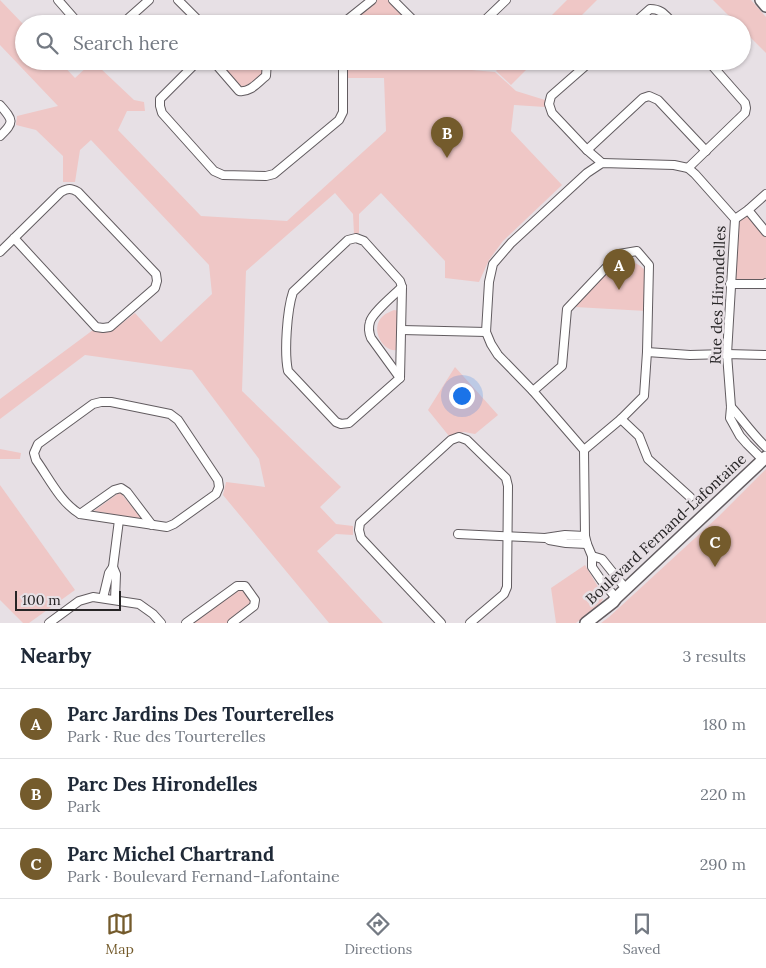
<!DOCTYPE html>
<html lang="en">
<head>
<meta charset="utf-8">
<style>
	:root { --surface:#fff; --page:#f2f2f3; --text:#1f2937; --muted:#747a83; --line:#e0e1e3; --accent:#745b2c }
	body { margin:0; font-family:Lora,serif; background:var(--page); color:var(--text) }
	.scale { position:absolute; left:15px; bottom:12px; width:106px; box-sizing:border-box; padding-left:5px; border:2px solid #272526; border-top:0; font-size:14px; line-height:18px; white-space:nowrap; color:#272526; -webkit-text-stroke:4px #e7e0e5; paint-order:stroke }
	.you { position:absolute; left:461px; top:395px; width:18px; height:18px; margin:-12px; border:4px solid #fff; border-radius:50%; background:#1a73e8; box-shadow:0 0 0 8px #1a73e833 }
	.badge { display:grid; place-items:center; width:32px; height:32px; border-radius:50%; background:var(--accent); color:#fff; font-size:16px; font-weight:700 }
	.pin { position:absolute; translate:-50% -41px; filter:drop-shadow(0 1px 2px #0008) }
	.pin::after { content:''; position:absolute; top:26px; width:18px; height:15px; background:inherit; clip-path:polygon(0 0,100% 0,50% 100%) }
	.list { margin:0; padding:0; list-style:none }
	h2 { display:flex; justify-content:space-between; align-items:center; height:65px; margin:0; padding:0 20px; font-size:21px }
	h2 small { font-size:16px; font-weight:400; color:var(--muted) }
	.list li { display:grid; grid-template-columns:32px 1fr auto; gap:15px; align-items:center; box-sizing:border-box; height:70px; padding:0 20px; border-top:1px solid var(--line) }
	.list b { display:block; font-size:19px; white-space:nowrap }
	.list p { margin:0; font-size:16px; white-space:nowrap; color:var(--muted) }
	.list em { font-size:16px; font-style:normal; color:var(--muted) }
	.icon { flex:none; width:28px; height:28px; fill:none; stroke:currentColor; stroke-width:2; stroke-linecap:round; stroke-linejoin:round }
	.map { position:relative; flex:none; width:766px; height:623px; overflow:hidden }
	.search { position:absolute; background:var(--surface); box-shadow:0 1px 4px #0004; left:15px; right:15px; top:15px; height:55px; display:flex; align-items:center; gap:12px; box-sizing:border-box; padding:0 18px; border-radius:28px; color:var(--muted); font-size:19px }
	.sheet { height:275px; background:var(--surface) }
	nav { display:flex; justify-content:space-around; align-items:center; box-sizing:border-box; height:70px; border-top:1px solid var(--line); background:var(--surface); font-size:14px; color:var(--muted) }
	nav a { display:grid; justify-items:center; gap:2px }
	nav .on { color:var(--accent) }
	.map>svg:first-child { display:block }
</style>
</head>
<body>
<div class="map">
<svg width="766" height="623" viewBox="0 0 766 623">
	<rect width="100%" height="100%" fill="#e7e0e5"/>
	<!-- green -->
	<g fill="#efc7c6">
		<polygon points="0,0 24,25 24,61 59,61 75,78 90,64 90,61 100,61 99,67 134,100 144,102 145,111 127,111 118,130 201,216 287,221 386,131 384,78 345,78 345,61 402,61 401,64 495,72 516,91 545,100 545,107 514,105 511,131 562,185 503,241 489,260 479,282 445,278 445,261 381,193 359,214 359,233 354,234 353,214 335,193 246,271 242,391 341,487 320,507 336,524 353,526 353,535 336,534 317,551 383,623 329,623 223,495 226,482 265,487 259,459 192,370 85,355 0,419 0,399 93,330 112,331 135,313 161,342 212,294 209,265 91,140 80,150 75,182 63,182 63,156 36,130 16,125 17,116 58,106 0,45"/>
		<polygon points="374,0 390,0 414,24 345,24"/>
		<polygon points="567,0 597,0 573,24 543,24"/>
		<polygon points="713,0 751,0 766,17 766,53 742,29 742,24 737,24"/>
		<polygon points="215,61 264,61 265,75 250,87 240,89"/>
		<polygon points="505,61 535,61 511,85 496,71"/>
		<polygon points="748,210 766,232 766,283 730,284 735,219"/>
		<path d="M623 261C632 261 641 264 646 272V311L575 307 614 265Z"/>
		<path d="M394 310 399 311 400 349C385 356 368 329 383 316 386 313 390 312 394 310Z"/>
		<polygon points="455,367 498,415 475,434 464,432 449,436 428,410"/>
		<polygon points="0,449 21,453 20,459 0,459"/>
		<polygon points="766,469 766,623 601,623 609,617 719,516"/>
		<polygon points="0,485 75,590 29,623 23,623 0,600"/>
		<polygon points="120,492 142,519 94,511"/>
		<polygon points="585,565 603,595 603,599 600,604 576,623 556,623 551,588"/>
		<polygon points="237,586 245,586 255,600 232,623 186,623"/>
	</g>
	<g fill="none" stroke-linecap="round" stroke-linejoin="round">
		<!-- street casing -->
		<g stroke="#625c60" stroke-width="10">
			<g id="street">
				<polyline points="58,0 79,24"/>
				<polyline points="178,0 202,24"/>
				<polyline points="393,0 415,22 482,23 506,0"/>
				<polyline points="122,24 149,0"/>
				<polyline points="342,24 372,0"/>
				<path d="M633 24 650 9C662 9 665 15 674 24"/>
				<polyline points="198,61 160,99 160,106 162,113 214,171 223,175 266,176 274,174 339,120 343,112 343,69 341,61"/>
				<path d="M213 61 239 91C250 93 258 82 266 76L267 61"/>
				<polyline points="591,61 551,96 549,104 552,113 587,150 602,163"/>
				<path d="M0 105C13 120 15 122 0 136"/>
				<polyline points="587,150 643,98 649,96 658,100 706,151"/>
				<polyline points="688,168 745,113 746,108 745,103 708,61"/>
				<polyline points="748,210 766,232"/>
				<polyline points="735,219 748,210 766,194"/>
				<path d="M356 238 364 241 400 281 402 287 400 378 349 423 341 424 336 422 288 371C284 352 287 310 293 292L348 240Z"/>
				<path d="M0 252 61 192C68 188 71 188 78 192L156 274 157 281 155 288 110 327 103 328 96 327 14 238"/>
				<polyline points="730,284 765,284 766,283"/>
				<polyline points="402,330 486,332"/>
				<polyline points="647,352 690,355 727,354 766,355"/>
				<path d="M400 378 371 338C369 333 368 328 370 322 372 313 394 295 402 287"/>
				<polyline points="533,391 562,366 567,309 619,254 637,251 649,265 647,352 644,396 621,419 584,450"/>
				<path d="M101 402H111L170 414 178 420 218 480 219 487 216 494 174 524 167 527 80 514C60 502 49 478 36 460L34 453 38 444 93 404Z"/>
				<path d="M731 407C743 420 753 435 766 447"/>
				<polyline points="621,419 639,436 648,459 690,497"/>
				<polyline points="80,514 114,490 121,488 127,492 152,525"/>
				<polyline points="458,534 545,538 565,535 585,536"/>
				<polyline points="549,540 566,543 587,544"/>
				<polyline points="592,556 602,559 626,589"/>
				<polyline points="113,567 119,520"/>
				<polyline points="103,598 109,573 113,567 116,574 115,600"/>
				<polyline points="616,598 601,580 592,567 592,556 587,544 585,536 584,450 533,391 498,355 491,344 486,332 489,282 493,264 511,243 587,173 602,163 674,165 688,168 695,174 735,219 727,354 731,407 730,418 740,436 747,444 763,460"/>
				<polyline points="49,623 79,601 93,597 139,604 153,614 161,623"/>
				<polyline points="186,623 237,586 245,586 255,600 254,606 232,623"/>
				<polyline points="441,623 361,538 359,530 360,523 451,440 459,437 467,440 506,478 508,486 507,587 504,594 470,623"/>
			</g>
		</g>
		<!-- secondary casing -->
		<g stroke="#625c60" stroke-width="14">
			<g id="secondary">
				<polyline points="761,0 766,6"/>
				<polyline points="586,623 613,602 616,598 766,457"/>
			</g>
		</g>
		<!-- street -->
		<use href="#street" stroke="#fff" stroke-width="8"/>
		<!-- secondary -->
		<use href="#secondary" stroke="#fff" stroke-width="11"/>
	</g>
	<g text-anchor="middle" stroke-width="5" stroke-linejoin="round" paint-order="stroke">
		<!-- street labels -->
		<g font-size="15" fill="#272526" stroke="#e7e0e5">
			<text transform="translate(718 295) rotate(-88)" y="5">Rue des Hirondelles</text>
			<text transform="translate(666 529) rotate(-43)" y="5">Boulevard Fernand-Lafontaine</text>
		</g>
	</g>
</svg>
<div class="scale">100 m</div>
<div class="you"></div>
<div class="pin badge" style="left:619px;top:290px">A</div>
<div class="pin badge" style="left:447px;top:158px">B</div>
<div class="pin badge" style="left:715px;top:567px">C</div>
<div class="search"><svg class="icon" aria-label="search" viewBox="0 0 24 24"><circle cx="10" cy="10" r="6"/><path d="M15 15l6 6"/></svg>Search here</div>
</div>
<section class="sheet">
<h2>Nearby<small>3 results</small></h2>
<ul class="list">
<li><span class="badge">A</span><div><b>Parc Jardins Des Tourterelles</b><p>Park · Rue des Tourterelles</p></div><em>180 m</em></li>
<li><span class="badge">B</span><div><b>Parc Des Hirondelles</b><p>Park</p></div><em>220 m</em></li>
<li><span class="badge">C</span><div><b>Parc Michel Chartrand</b><p>Park · Boulevard Fernand-Lafontaine</p></div><em>290 m</em></li>
</ul>
</section>
<nav>
<a class="on"><svg class="icon" aria-label="map" viewBox="0 0 24 24"><path d="M3 6l6-2 6 2 6-2v14l-6 2-6-2-6 2zM9 4v14M15 6v14"/></svg>Map</a>
<a><svg class="icon" aria-label="directions" viewBox="0 0 24 24"><path d="M12 3l9 9-9 9-9-9zM9 14v-3h6M13 9l2 2-2 2"/></svg>Directions</a>
<a><svg class="icon" aria-label="saved" viewBox="0 0 24 24"><path d="M7 4h10v16l-5-4-5 4z"/></svg>Saved</a>
</nav>
</body>
</html>
